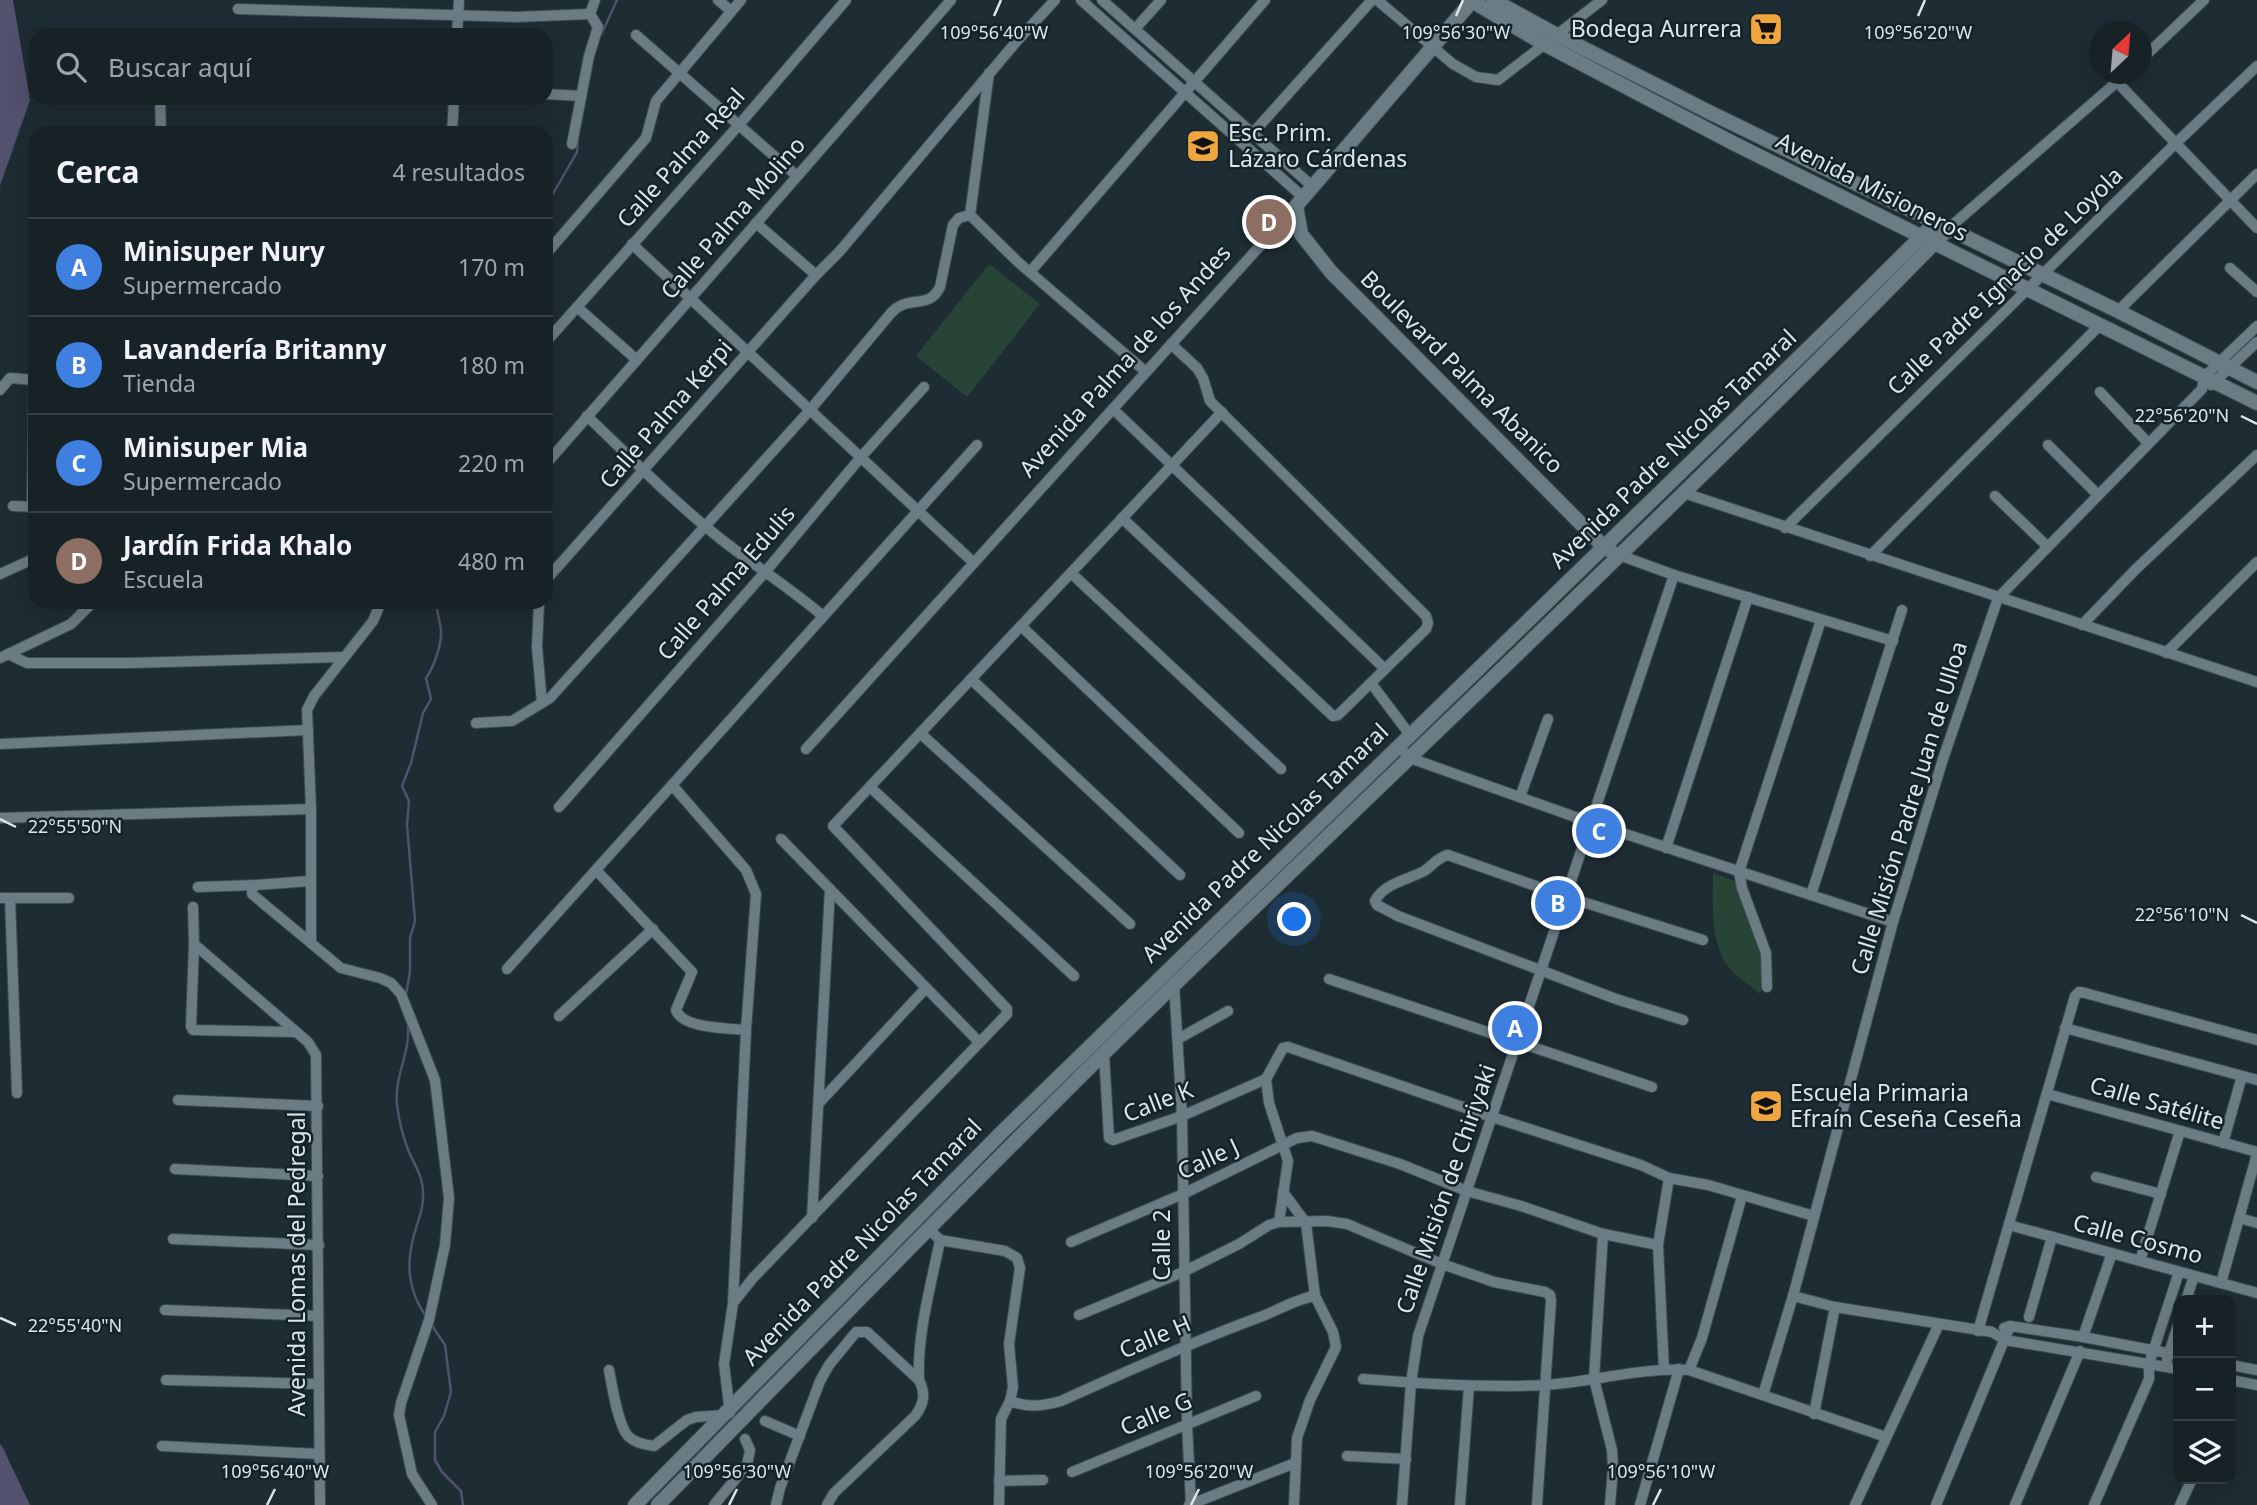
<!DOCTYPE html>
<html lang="es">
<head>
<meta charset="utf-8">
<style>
	:root { --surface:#162226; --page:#232f32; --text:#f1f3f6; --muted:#9ea4a7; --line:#353f43; --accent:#bca0f2 }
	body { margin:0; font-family:"Noto Sans",sans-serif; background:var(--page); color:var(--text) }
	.controls { position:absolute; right:21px; bottom:21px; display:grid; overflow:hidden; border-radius:14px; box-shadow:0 7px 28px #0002 }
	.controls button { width:63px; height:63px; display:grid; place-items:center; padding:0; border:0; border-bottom:2px solid var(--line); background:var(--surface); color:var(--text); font:35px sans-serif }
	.compass { position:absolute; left:2089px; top:21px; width:63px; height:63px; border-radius:50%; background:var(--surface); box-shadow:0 7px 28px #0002; rotate:26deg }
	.you { position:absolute; left:1295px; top:920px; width:24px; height:24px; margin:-18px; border:5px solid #fff; border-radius:50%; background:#1a73e8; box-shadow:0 0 0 10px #1a73e833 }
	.badge { display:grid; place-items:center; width:46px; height:46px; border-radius:50%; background:var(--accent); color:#fff; font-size:23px; font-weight:700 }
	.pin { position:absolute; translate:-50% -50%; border:4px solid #fff; box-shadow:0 2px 7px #0006 }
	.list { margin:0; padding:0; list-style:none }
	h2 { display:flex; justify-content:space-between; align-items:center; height:91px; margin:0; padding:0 28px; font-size:30px }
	h2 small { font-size:23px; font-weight:400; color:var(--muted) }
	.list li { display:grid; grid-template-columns:46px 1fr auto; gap:21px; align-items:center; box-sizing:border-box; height:98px; padding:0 28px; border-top:2px solid var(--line) }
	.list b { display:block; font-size:26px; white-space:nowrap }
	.list p { margin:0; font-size:23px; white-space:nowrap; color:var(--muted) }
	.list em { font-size:23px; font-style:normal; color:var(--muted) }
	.icon { flex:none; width:38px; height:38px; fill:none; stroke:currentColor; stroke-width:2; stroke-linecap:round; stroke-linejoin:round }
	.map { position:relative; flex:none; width:2257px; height:1505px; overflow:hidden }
	.search { position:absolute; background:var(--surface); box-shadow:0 7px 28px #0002; left:28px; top:28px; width:525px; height:77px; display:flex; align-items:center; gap:18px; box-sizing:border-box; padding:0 24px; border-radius:21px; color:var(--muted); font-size:26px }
	.panel { position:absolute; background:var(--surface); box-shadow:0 7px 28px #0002; left:28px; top:126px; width:525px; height:483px; border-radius:21px }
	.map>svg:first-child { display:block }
</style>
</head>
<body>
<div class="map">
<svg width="2257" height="1505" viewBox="0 0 2257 1505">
	<rect width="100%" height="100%" fill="#1e2d33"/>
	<!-- green -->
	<g fill="#284437">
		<polygon points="989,264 1040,304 967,397 916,356"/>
		<path d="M1713 873 1735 881 1762 954 1765 973 1760 994C1750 985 1734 976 1727 965 1710 939 1713 903 1713 873Z"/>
	</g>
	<!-- water -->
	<g fill="#52516e">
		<polygon points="0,0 13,0 30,100 0,186"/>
		<polygon points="0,1444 2,1446 30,1505 0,1505"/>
	</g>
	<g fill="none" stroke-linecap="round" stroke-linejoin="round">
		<!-- stream -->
		<g stroke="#52516e" stroke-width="2.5">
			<polyline points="601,35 617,0"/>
			<polyline points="546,206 577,152 578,140"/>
			<path d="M406 995 410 971V938L415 921 407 825 409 801 402 786 411 763 423 713 431 699 426 678C434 667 442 644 441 630 440 620 436 612 437 602"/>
			<path d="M408 1026C410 1054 394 1077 397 1105 399 1122 403 1137 409 1152 415 1166 423 1177 423 1192 424 1210 417 1222 413 1239 406 1267 409 1291 425 1315"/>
			<polyline points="431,1324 445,1345 451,1392 444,1416 435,1432 435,1460 442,1472 461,1491 463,1505"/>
		</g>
		<!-- minor casing -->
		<g stroke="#3e4b50" stroke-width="12">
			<g id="minor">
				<polyline points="718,0 731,11"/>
				<polyline points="1081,0 1303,197"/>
				<polyline points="1102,0 1312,186"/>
				<polyline points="1377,0 1453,64 1476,77 1498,80 1602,0"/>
				<polyline points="238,9 516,17 590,14"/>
				<polyline points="590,14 595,0"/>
				<polyline points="1135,29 1161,0"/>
				<polyline points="457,35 459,0"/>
				<polyline points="636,35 797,176"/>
				<polyline points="2142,59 2204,0"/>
				<polyline points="2117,82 2257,228"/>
				<polyline points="546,94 581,96"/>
				<polyline points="160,98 161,133"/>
				<polyline points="452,133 454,98"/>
				<polyline points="1252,134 1372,0"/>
				<polyline points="572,144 589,56 598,27 590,14"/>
				<polyline points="970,215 1018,262 1146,372"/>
				<polyline points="970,215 989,73"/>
				<polyline points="756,223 816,275"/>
				<polyline points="1949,228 2126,74"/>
				<polyline points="632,244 974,563"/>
				<polyline points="546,254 646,138 656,101 741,0"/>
				<polyline points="2230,268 2257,292"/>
				<polyline points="1030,272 1265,0"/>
				<polyline points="577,307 637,360"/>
				<polyline points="2118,311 2257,174"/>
				<polyline points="546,342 738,126 846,0"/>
				<polyline points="2211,385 2257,342"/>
				<polyline points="0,390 10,378 35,380"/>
				<polyline points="2100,392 2148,443"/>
				<polyline points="1113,409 1385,669"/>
				<path d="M587 416C630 457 671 499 717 536 752 564 789 587 823 616"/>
				<polyline points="2048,445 2098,495"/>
				<polyline points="546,464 951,0"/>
				<polyline points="1684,493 2257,682"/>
				<polyline points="1995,496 2047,546"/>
				<polyline points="13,506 35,507"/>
				<polyline points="32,507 34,380"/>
				<polyline points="1122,518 1333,716 1338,715 1426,629 1428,623 1426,616 1210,401 1203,378 1197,368 1171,344"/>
				<polyline points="1785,528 2176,143 2257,66"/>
				<polyline points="1619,555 1674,575 1893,641"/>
				<polyline points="1870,556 2100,325"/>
				<polyline points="1071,573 1281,769"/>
				<polyline points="0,574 31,560 35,554"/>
				<polyline points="546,580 816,275 840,251 1016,42 1055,0"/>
				<polyline points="539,602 537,647 542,703"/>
				<polyline points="2082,625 2136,569 2257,455"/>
				<polyline points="1021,626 1239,833"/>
				<polyline points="2166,653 2257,562"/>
				<polyline points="8,654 27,663 130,663 343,657"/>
				<polyline points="0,658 71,624 93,602"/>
				<polyline points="971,679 1180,875"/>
				<polyline points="1371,683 1410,735"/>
				<path d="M476 723 512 721 550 698 810 410 891 313C910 293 928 311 940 287L953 225 959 218 970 215"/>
				<polyline points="920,733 1130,924"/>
				<polyline points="0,744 308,730"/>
				<polyline points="1399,747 1410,758 1592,823 1893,922"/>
				<polyline points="806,749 1296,206"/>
				<polyline points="672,785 746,870 756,894 746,1030 733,1303 724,1364 730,1413"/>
				<polyline points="870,787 1074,976"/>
				<polyline points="1520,797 1548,719"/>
				<polyline points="559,807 766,571 861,457 924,387"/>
				<polyline points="0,818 311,809"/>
				<polyline points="781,839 979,1042"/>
				<polyline points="1666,848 1748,597"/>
				<path d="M596 870 692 972 676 1010C683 1029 727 1028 746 1030"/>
				<polyline points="310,881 256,885 252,889 252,894 341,968 380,978 391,983 401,994 435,1080 449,1198 445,1245 429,1320 401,1403 399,1415 412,1474 432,1505"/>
				<polyline points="198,887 256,885"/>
				<polyline points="1811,895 1902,610"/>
				<polyline points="0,898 69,898"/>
				<polyline points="10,898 17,1093"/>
				<polyline points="193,907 194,944"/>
				<polyline points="311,943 311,809 307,710 314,696 373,621 381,602"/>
				<polyline points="507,969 977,445"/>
				<polyline points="1329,979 1652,1087"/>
				<polyline points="1174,983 1182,1116 1187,1424 1191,1504"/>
				<polyline points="1767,987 1766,953 1742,888 1739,872 1821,620"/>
				<polyline points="559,1016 653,929"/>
				<path d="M1683 1020 1616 999 1398 916 1377 905 1375 901C1384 883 1408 880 1424 871 1432 866 1438 857 1448 855L1567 897 1703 940"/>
				<polyline points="2065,1028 2257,1080"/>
				<polyline points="294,1032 193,1030 191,1026 194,944 308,1042 316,1055 320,1505"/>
				<polyline points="1178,1039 1228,1011"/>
				<polyline points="1104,1054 1109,1138 1113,1140 1182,1116 1266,1079 1283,1048 1288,1047 1492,1117 1641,1165 1669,1178 1708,1185 1814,1216"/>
				<polyline points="1266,1079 1269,1103 1288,1161 1279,1222"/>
				<polyline points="2047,1094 2257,1152"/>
				<polyline points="178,1100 318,1106"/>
				<polyline points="819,1103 926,988"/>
				<polyline points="2223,1143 2242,1076"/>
				<polyline points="175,1169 318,1176"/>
				<polyline points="2096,1177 2161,1194"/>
				<polyline points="1283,1192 1306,1223 1315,1296 1333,1332 1336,1347 1310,1400 1297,1438 1294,1505"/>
				<polyline points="812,1218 830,889"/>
				<polyline points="2239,1218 2257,1223"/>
				<polyline points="2009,1225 2257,1293"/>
				<polyline points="1603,1234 1594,1379 1612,1450 1613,1468 1610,1505"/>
				<polyline points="173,1239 319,1245"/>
				<polyline points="940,1240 1005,1251 1017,1258 1020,1268 1009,1344 1013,1387 1010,1401 1001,1419 999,1505"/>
				<polyline points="1071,1242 1183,1194 1297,1138 1312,1136 1400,1164 1467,1191 1521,1206 1603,1234 1658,1245"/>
				<polyline points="2140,1261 2180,1131"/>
				<polyline points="2221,1283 2257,1154"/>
				<polyline points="1793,1296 1835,1307 1992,1332 2005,1340 2178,1369"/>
				<polyline points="2186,1300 2194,1276"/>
				<polyline points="733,1303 753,1278 1007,1014 1007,1009 833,826 1222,412"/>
				<polyline points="165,1310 318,1316"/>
				<polyline points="1079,1315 1183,1272 1239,1244 1269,1225 1279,1222 1327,1221 1347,1224 1442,1264 1494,1282 1545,1292 1550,1295 1551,1301 1537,1505"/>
				<polyline points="2029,1317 2052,1237"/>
				<polyline points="2004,1328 2010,1326 2083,1337 2178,1355"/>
				<polyline points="1978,1331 2075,996 2079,992 2085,993 2257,1040"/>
				<polyline points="2083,1337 2112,1253"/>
				<polyline points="2167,1360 2178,1325"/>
				<polyline points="2231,1365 2257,1370"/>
				<path d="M609 1370C612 1386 618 1425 628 1436 635 1443 645 1445 654 1446L687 1420 696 1417 724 1415"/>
				<polyline points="1664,1370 1658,1245 1669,1178"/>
				<polyline points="1689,1370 1702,1338 1742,1196"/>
				<path d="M1363 1379C1423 1384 1484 1388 1545 1385 1593 1382 1641 1367 1689 1370L1886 1437"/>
				<polyline points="166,1380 318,1384"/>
				<path d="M919 1380C917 1333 931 1286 940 1240L929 1229"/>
				<polyline points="2231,1380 2257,1385"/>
				<polyline points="1763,1395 1793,1296 1893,922 1943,759 1998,598 2202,389 2204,377 2257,326"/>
				<path d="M1010 1401C1028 1408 1043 1406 1061 1401 1127 1371 1192 1342 1260 1317 1279 1310 1295 1299 1315 1296"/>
				<polyline points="1814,1414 1835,1307"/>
				<polyline points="765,1421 800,1436"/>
				<polyline points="162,1446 319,1454"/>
				<polyline points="1347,1456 1406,1459"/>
				<polyline points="1072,1472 1256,1396"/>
				<polyline points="999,1481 1043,1480"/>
				<polyline points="714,1505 747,1465 750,1450 745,1439"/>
				<path d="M776 1505 780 1488 820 1381 829 1365 856 1332H867L919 1380C926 1394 924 1404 915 1416L834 1493 827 1505"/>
				<polyline points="1189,1505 1295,1463"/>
				<polyline points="1402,1505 1411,1383 1418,1336 1674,575"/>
				<polyline points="1460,1505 1469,1386"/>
				<polyline points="1640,1505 1679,1369"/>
				<polyline points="1855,1505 1939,1324"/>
				<polyline points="1936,1505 2010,1326"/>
				<polyline points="2015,1505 2080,1351"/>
				<polyline points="2094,1505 2149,1379 2149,1364 2179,1272"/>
				<polyline points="2180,1505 2192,1479"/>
			</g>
		</g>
		<!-- tertiary casing -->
		<g stroke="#3e4b50" stroke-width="16">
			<g id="tertiary">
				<polyline points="1473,0 1296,206 1301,234 1331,272 1365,306 1604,547 1611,551"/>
				<polyline points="1493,0 1555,34 1711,113 2118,311 2257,382"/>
				<polyline points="1472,1 1544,44 1733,143 2257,403"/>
				<polyline points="635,1505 1001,1133 1824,333 1936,222"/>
				<path d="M658 1505C805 1355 951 1204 1100 1057 1383 780 1673 511 1949 228"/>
			</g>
		</g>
		<!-- minor -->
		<use href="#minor" stroke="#6b7c84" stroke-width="10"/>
		<!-- tertiary -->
		<use href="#tertiary" stroke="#6b7c84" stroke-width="14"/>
	</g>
	<!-- ticks -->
	<path fill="none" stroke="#dce6ea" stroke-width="2.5" d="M994 16 1001 0M1456 16 1463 0M1918 16 1925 0M2241 416 2257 424M0 819 16 827M2241 915 2257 923M0 1318 16 1325M267 1505 275 1489M729 1505 737 1489M1191 1505 1199 1489M1653 1505 1661 1489"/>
	<!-- icons -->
	<defs>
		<g id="supermarket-square" transform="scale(1.75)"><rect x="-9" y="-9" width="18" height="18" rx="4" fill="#f0a63f" stroke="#142329"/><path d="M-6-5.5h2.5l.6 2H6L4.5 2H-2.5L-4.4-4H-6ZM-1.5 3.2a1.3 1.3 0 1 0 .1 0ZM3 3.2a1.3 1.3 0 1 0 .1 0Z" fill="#111"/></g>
		<g id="school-square" transform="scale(1.75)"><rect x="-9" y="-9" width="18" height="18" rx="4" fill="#f0a63f" stroke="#142329"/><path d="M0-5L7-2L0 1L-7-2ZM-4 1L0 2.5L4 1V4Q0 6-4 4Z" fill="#111"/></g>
	</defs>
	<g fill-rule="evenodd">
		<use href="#supermarket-square" x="1766" y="29"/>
		<use href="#school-square" x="1203" y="146"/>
		<use href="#school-square" x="1766" y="1106"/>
	</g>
	<g text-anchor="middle" stroke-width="5" stroke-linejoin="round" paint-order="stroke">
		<!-- poi labels -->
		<g font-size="23" fill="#dce6ea" stroke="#142329" text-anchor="start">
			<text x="1742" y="37" text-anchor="end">Bodega Aurrera</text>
			<text x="1228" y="141">Esc. Prim.<tspan x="1228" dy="26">Lázaro Cárdenas</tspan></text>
			<text x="1790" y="1101">Escuela Primaria<tspan x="1790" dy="26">Efraín Ceseña Ceseña</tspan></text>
		</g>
		<!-- street labels -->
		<g font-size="23" fill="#dce6ea" stroke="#142329">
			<text transform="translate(681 158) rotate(-48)" y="8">Calle Palma Real</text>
			<text transform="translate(1872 187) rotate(27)" y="8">Avenida Misioneros</text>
			<text transform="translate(733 218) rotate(-49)" y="8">Calle Palma Molino</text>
			<text transform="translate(2005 281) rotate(-44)" y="8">Calle Padre Ignacio de Loyola</text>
			<text transform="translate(1125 361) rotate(-48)" y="8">Avenida Palma de los Andes</text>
			<text transform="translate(1462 372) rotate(45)" y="8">Boulevard Palma Abanico</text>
			<text transform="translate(666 414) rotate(-49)" y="8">Calle Palma Kerpi</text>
			<text transform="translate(1673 449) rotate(-44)" y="8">Avenida Padre Nicolas Tamaral</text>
			<text transform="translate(726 583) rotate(-49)" y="8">Calle Palma Edulis</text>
			<text transform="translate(1909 808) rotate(-73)" y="8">Calle Misión Padre Juan de Ulloa</text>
			<text transform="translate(1265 843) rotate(-44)" y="8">Avenida Padre Nicolas Tamaral</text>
			<text transform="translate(1158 1102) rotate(-21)" y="8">Calle K</text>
			<text transform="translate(2157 1103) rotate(16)" y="8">Calle Satélite</text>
			<text transform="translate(1208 1159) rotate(-25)" y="8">Calle J</text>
			<text transform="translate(1446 1189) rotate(-71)" y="8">Calle Misión de Chiriyaki</text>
			<text transform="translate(2138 1239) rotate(15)" y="8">Calle Cosmo</text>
			<text transform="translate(862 1242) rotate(-46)" y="8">Avenida Padre Nicolas Tamaral</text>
			<text transform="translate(1162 1245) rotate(-90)" y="8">Calle 2</text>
			<text transform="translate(297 1264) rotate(-90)" y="8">Avenida Lomas del Pedregal</text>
			<text transform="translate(1155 1337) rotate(-23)" y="8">Calle H</text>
			<text transform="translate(1156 1414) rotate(-23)" y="8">Calle G</text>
		</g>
	</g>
	<g font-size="18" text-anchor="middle" fill="#dce6ea" stroke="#142329" stroke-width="5" stroke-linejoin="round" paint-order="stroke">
		<text x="994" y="39">109°56'40"W</text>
		<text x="1456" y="39">109°56'30"W</text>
		<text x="1918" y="39">109°56'20"W</text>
		<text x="2182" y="422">22°56'20"N</text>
		<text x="75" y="833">22°55'50"N</text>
		<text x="2182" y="921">22°56'10"N</text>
		<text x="75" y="1332">22°55'40"N</text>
		<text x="275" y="1478">109°56'40"W</text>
		<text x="737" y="1478">109°56'30"W</text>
		<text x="1199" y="1478">109°56'20"W</text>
		<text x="1661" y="1478">109°56'10"W</text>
	</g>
</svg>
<div class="controls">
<button>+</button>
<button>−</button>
<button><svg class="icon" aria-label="layers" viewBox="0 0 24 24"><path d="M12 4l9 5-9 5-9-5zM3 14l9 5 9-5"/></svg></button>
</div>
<svg class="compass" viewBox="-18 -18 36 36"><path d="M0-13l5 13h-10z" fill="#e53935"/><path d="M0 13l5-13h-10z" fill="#9ea4a7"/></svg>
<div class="you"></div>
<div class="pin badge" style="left:1515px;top:1028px;background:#3f7fe0">A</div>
<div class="pin badge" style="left:1558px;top:903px;background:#3f7fe0">B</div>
<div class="pin badge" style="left:1599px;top:831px;background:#3f7fe0">C</div>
<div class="pin badge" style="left:1269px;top:222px;background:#8d6e63">D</div>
<div class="search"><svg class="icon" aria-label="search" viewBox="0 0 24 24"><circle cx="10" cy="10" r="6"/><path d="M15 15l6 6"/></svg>Buscar aquí</div>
<section class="panel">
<h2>Cerca<small>4 resultados</small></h2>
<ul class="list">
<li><span class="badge" style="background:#3f7fe0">A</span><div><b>Minisuper Nury</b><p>Supermercado</p></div><em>170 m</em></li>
<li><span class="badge" style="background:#3f7fe0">B</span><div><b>Lavandería Britanny</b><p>Tienda</p></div><em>180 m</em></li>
<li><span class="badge" style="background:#3f7fe0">C</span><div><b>Minisuper Mia</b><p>Supermercado</p></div><em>220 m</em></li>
<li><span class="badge" style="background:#8d6e63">D</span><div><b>Jardín Frida Khalo</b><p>Escuela</p></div><em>480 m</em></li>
</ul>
</section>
</div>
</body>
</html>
